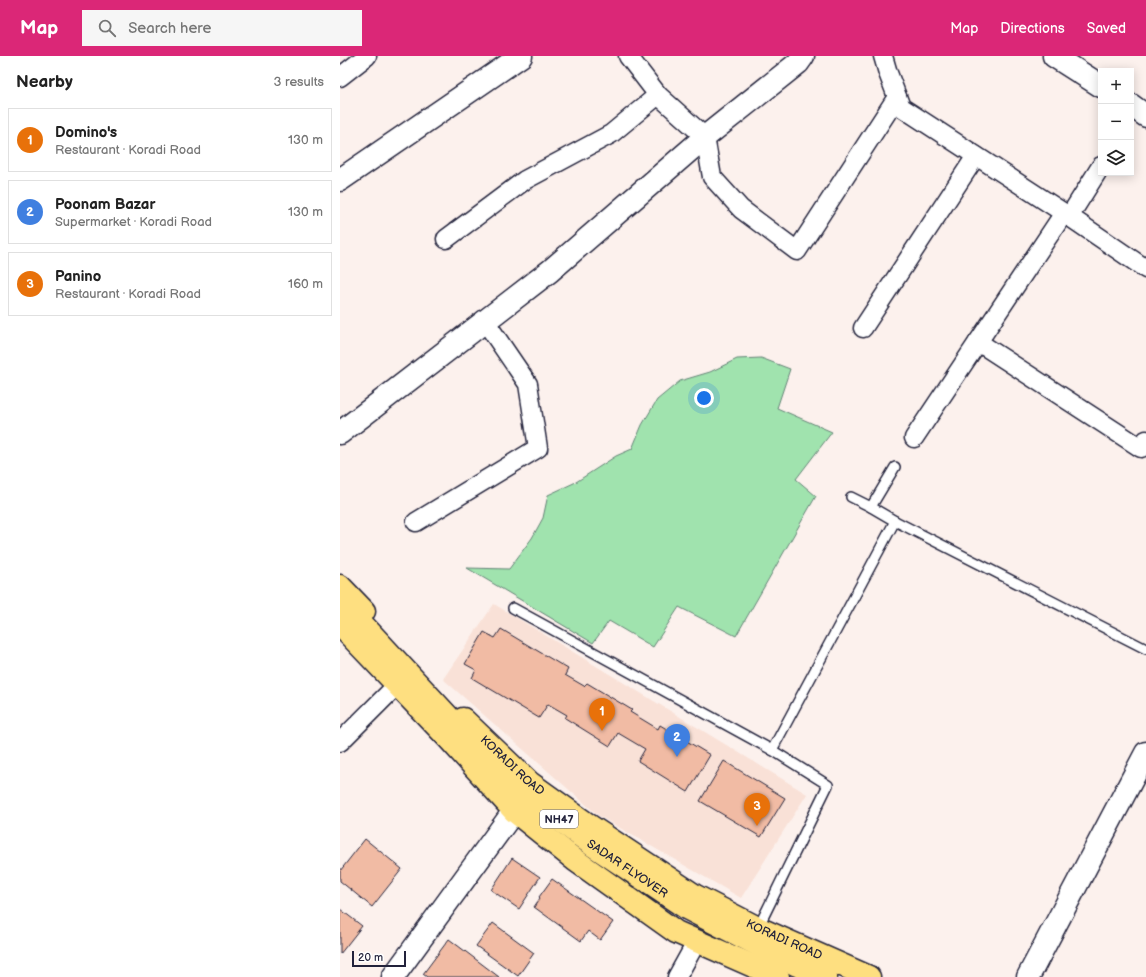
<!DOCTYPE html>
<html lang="en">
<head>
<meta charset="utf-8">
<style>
	:root { --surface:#fff; --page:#f6f6f6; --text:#222; --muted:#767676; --line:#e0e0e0; --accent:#db2777 }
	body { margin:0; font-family:"Balsamiq Sans",sans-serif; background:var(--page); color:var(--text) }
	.controls { position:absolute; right:12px; top:12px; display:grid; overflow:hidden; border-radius:0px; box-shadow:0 2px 10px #0003 }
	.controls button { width:36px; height:36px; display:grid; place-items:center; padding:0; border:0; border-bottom:1px solid var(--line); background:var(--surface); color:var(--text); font:20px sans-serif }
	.scale { position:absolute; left:12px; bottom:10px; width:54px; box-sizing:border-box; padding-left:4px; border:2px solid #22223b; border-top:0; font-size:11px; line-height:14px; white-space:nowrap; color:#22223b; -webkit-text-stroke:3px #fff; paint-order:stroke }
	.you { position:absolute; left:364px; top:342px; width:14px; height:14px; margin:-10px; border:3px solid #fff; border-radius:50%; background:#1a73e8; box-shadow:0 0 0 6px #1a73e833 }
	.badge { display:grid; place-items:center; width:26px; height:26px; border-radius:50%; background:var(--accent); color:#fff; font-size:13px; font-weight:700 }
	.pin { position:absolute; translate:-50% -33px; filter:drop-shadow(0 1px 2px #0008) }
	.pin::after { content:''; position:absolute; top:21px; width:14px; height:12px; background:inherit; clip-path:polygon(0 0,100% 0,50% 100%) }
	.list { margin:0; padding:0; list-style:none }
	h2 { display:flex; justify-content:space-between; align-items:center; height:52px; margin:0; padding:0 16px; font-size:17px }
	h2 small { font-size:13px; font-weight:400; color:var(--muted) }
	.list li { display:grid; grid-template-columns:26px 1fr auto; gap:12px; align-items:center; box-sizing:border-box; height:64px; margin:0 8px 8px; padding:0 8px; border:1px solid var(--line); border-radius:0px }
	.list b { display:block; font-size:15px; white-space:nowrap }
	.list p { margin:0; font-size:13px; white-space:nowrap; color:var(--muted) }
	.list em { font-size:13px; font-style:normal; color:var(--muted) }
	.icon { flex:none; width:22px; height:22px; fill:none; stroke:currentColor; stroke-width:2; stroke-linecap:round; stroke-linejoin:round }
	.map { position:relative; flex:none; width:806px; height:921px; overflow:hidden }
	header { display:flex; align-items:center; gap:24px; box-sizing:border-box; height:56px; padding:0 20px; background:var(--accent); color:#fff }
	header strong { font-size:19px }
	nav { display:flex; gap:22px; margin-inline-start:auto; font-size:14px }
	.search { width:280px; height:36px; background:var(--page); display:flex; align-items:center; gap:10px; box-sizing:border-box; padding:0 14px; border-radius:0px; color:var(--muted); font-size:15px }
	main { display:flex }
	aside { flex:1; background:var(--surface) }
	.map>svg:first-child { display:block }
</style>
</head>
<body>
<header>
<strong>Map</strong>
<div class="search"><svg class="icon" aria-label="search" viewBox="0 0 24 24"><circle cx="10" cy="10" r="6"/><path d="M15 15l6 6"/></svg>Search here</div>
<nav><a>Map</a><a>Directions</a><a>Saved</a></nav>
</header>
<main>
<aside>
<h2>Nearby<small>3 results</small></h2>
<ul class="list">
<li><span class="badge" style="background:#e8710a">1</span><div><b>Domino's</b><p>Restaurant · Koradi Road</p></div><em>130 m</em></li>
<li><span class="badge" style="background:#3f7fe0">2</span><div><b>Poonam Bazar</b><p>Supermarket · Koradi Road</p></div><em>130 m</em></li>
<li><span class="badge" style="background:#e8710a">3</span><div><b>Panino</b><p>Restaurant · Koradi Road</p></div><em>160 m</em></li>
</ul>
</aside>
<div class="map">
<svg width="806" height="921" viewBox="0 0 806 921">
	<rect width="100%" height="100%" fill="#fcf1ed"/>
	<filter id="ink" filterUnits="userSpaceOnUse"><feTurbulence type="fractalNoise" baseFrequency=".025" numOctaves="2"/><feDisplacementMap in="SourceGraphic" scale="8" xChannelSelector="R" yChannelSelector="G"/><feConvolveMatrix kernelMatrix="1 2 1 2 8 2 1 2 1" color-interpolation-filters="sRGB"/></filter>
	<g filter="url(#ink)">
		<!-- built -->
		<polygon fill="#f9e1d7" points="154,548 467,738 401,842 259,760 103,623"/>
		<!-- grass -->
		<polygon fill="#a0e3ae" stroke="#618274" points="421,302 450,313 437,352 492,376 456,423 476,440 396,580 339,551 313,591 269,565 253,587 127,512 169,513 192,482 203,462 208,439 236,426 276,400 292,393 302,369 317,344 340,325 370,316 397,303"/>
		<!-- building -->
		<g fill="#f1bba4" stroke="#22223b">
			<polygon points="161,573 228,613 225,619 244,630 247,627 292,654 290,656 318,673 320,669 370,699 348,736 298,705 305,693 278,677 270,690 225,662 227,659 208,648 199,662 132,622 136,614 125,608 144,576 155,582"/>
			<polygon points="384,705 445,742 421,781 360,745"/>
			<polygon points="25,783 62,813 32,851 0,825 0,815"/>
			<polygon points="172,802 200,821 179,853 151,834"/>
			<polygon points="212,823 273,866 260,884 248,875 241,885 194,851 200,842 199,841"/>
			<polygon points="0,853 22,870 0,898"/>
			<polygon points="153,867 194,897 178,920 136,890"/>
			<polygon points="109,883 159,921 87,921 83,918"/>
		</g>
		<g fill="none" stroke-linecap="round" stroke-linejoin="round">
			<!-- lane casing -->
			<g stroke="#22223b" stroke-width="12">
				<g id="lane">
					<polyline points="511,441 531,451"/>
					<polyline points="555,465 531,451 555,411"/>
					<polyline points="173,552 432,694 555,465 806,593"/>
					<polyline points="418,872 488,729 432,694"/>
				</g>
			</g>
			<!-- street casing -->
			<g stroke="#22223b" stroke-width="21">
				<g id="street">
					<polyline points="288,0 318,39 365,81 372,121 401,153 457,195 557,41"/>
					<polyline points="543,0 548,17 561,51 724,157"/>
					<polyline points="0,21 27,0"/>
					<polyline points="729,161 761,110"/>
					<polyline points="106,183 185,124 271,78 318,39"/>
					<polyline points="523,272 636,100"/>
					<polyline points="638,286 801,392 806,384"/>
					<polyline points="574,382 724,157 806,213"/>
					<polyline points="76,466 198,392 188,328 145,265"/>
					<polyline points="0,686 57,629"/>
					<polyline points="337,921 357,885"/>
				</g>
			</g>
			<!-- secondary casing -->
			<g stroke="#22223b" stroke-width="25">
				<g id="secondary">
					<polyline points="714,0 761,30"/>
					<polyline points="791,49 806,60"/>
					<polyline points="0,124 181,0"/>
					<polyline points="0,377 210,215 365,81 458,7 463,0"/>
					<polyline points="53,921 174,755"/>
					<polyline points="688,921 806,697"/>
				</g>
			</g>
			<!-- primary casing -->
			<g stroke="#22223b" stroke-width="25">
				<g id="primary">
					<polyline points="0,530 24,555"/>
					<polyline points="0,569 109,683 174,755 235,804 336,876 438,921"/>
					<path id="s1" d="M123 663 190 727 250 770 354 839 418 872 529 921"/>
				</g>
			</g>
			<!-- highway casing -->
			<g stroke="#22223b" stroke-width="25">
				<g id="highway">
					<path id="s2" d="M0 544 168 725 251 788 348 853 455 908 486 921"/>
				</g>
			</g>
			<!-- lane -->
			<use href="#lane" stroke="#fff" stroke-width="9"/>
			<!-- street -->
			<use href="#street" stroke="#fff" stroke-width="18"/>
			<!-- secondary -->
			<use href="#secondary" stroke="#fff" stroke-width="22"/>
			<!-- primary -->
			<use href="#primary" stroke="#fedf80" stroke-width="22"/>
			<!-- highway -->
			<use href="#highway" stroke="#fedf80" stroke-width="22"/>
		</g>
	</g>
	<g text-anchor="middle" stroke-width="4" stroke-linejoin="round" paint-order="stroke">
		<!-- shield labels -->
		<rect fill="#fff" stroke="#646476" stroke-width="1" x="200" y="754" width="38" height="18" rx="3"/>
		<g font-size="11" font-weight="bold" fill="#22223b">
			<text x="219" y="767">NH47</text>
		</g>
		<!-- street labels -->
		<g font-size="12" fill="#22223b" stroke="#fff">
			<text dy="4" stroke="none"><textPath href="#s1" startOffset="68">KORADI ROAD</textPath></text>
			<text dy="4" stroke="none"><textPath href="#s2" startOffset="395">SADAR FLYOVER</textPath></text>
			<text dy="4" stroke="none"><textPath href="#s1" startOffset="392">KORADI ROAD</textPath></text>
		</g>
	</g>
</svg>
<div class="controls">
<button>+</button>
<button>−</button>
<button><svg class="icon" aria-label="layers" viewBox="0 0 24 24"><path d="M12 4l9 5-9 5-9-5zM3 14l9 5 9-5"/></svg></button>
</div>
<div class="scale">20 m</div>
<div class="you"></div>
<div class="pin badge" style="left:262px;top:675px;background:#e8710a">1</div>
<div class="pin badge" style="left:337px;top:701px;background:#3f7fe0">2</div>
<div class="pin badge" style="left:417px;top:770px;background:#e8710a">3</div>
</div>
</main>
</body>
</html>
